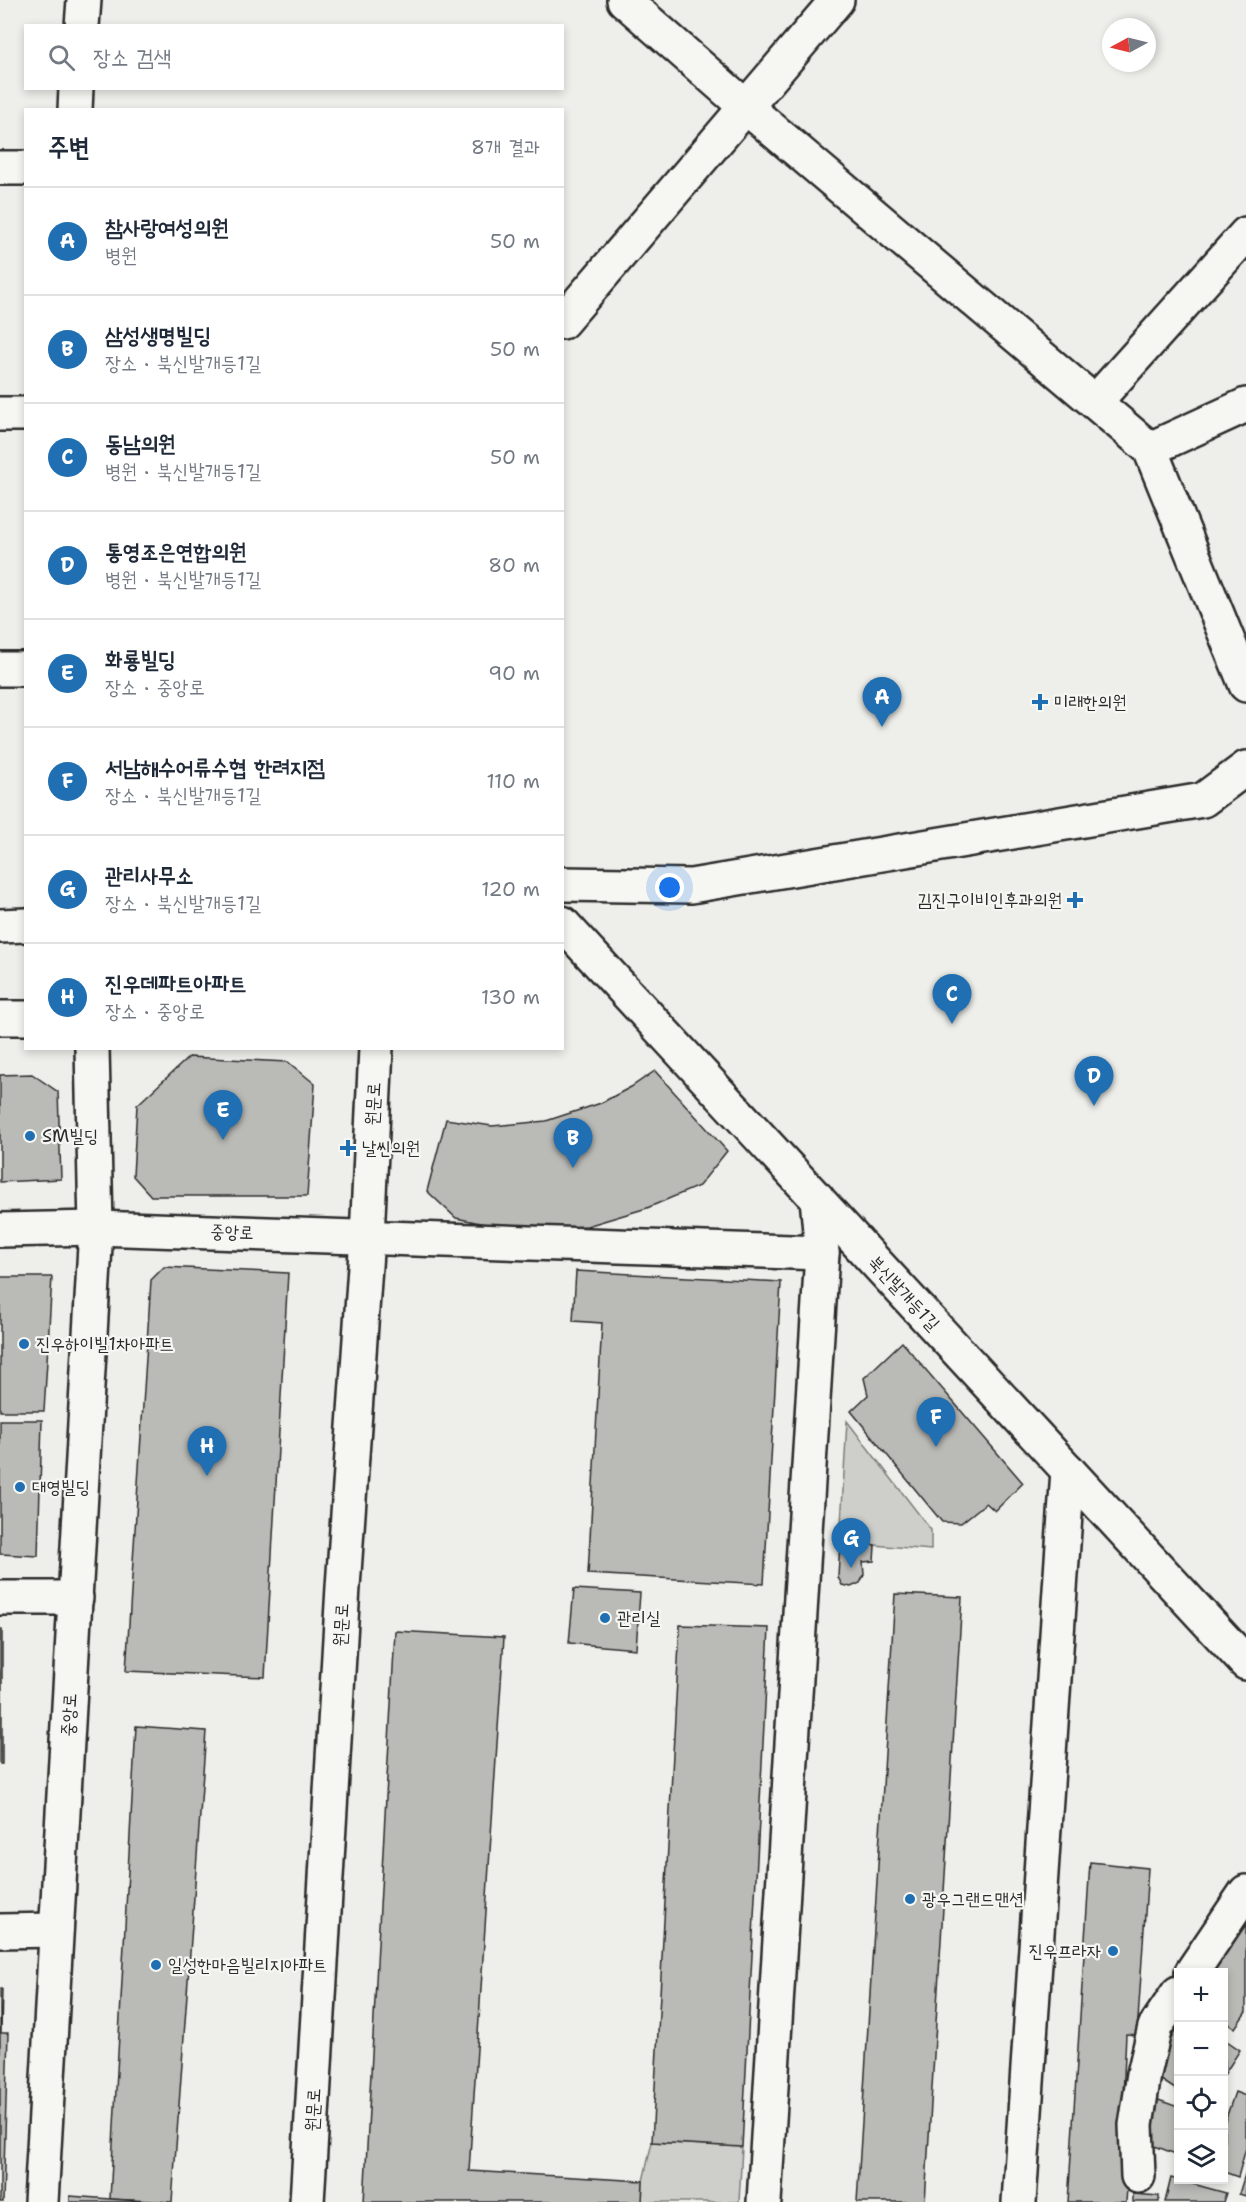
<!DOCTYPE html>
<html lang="ko">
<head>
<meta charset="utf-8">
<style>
	:root { --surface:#fff; --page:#f2f2f3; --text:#1f2937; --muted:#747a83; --line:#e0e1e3; --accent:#1f6fb2 }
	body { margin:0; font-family:"Shantell Sans","Poor Story",sans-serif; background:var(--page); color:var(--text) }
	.controls { position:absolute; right:18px; bottom:18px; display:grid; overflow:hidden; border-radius:0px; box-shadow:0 3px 9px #0003 }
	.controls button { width:54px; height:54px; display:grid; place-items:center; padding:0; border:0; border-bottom:2px solid var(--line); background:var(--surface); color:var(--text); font:30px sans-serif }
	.compass { position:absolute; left:1102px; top:18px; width:54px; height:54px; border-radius:50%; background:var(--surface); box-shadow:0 3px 9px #0003; rotate:263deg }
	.you { position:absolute; left:670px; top:888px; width:21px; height:21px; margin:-15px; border:4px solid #fff; border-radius:50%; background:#1a73e8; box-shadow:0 0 0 9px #1a73e833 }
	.badge { display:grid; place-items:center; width:39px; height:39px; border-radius:50%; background:var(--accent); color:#fff; font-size:20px; font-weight:700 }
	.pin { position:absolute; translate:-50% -50px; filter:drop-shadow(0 2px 3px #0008) }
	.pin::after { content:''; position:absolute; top:32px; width:21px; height:18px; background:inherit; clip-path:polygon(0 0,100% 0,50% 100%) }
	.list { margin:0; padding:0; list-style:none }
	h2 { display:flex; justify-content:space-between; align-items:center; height:78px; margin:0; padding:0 24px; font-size:26px }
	h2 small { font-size:20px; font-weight:400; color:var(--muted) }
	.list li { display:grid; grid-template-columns:39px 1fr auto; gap:18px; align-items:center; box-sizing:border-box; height:108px; padding:0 24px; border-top:2px solid var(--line) }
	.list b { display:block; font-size:22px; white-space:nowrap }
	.list p { margin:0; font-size:20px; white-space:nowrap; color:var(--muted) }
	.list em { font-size:20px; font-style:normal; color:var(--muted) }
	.icon { flex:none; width:33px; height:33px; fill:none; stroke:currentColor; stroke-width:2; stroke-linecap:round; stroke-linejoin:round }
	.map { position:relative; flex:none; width:1246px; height:2202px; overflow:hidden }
	.search { position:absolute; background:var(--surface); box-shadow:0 3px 9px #0003; left:24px; top:24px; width:540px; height:66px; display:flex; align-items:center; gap:15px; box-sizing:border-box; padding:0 21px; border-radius:0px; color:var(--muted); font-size:22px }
	.panel { position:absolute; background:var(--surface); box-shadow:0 3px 9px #0003; left:24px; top:108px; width:540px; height:942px; border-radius:0px }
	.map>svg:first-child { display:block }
</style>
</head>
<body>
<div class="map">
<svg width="1246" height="2202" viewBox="0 0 1246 2202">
	<rect width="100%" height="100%" fill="#eeeeea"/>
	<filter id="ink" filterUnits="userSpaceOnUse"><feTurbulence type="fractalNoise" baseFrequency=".0167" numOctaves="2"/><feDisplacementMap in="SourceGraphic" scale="12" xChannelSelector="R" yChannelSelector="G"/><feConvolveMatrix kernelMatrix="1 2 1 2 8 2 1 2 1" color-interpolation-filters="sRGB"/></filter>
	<g filter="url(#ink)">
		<!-- green -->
		<g fill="#cececa" stroke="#7c7c7a" stroke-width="1.5">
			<polygon points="847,1421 931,1530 931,1550 840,1542"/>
			<polygon points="652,2142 742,2147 739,2202 642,2202 643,2181"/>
		</g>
		<!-- building -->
		<g fill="#babab7" stroke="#2b2b2b" stroke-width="1.5">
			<polygon points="189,1057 288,1062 315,1084 307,1196 151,1196 133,1176 137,1105"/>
			<polygon points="655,1071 727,1151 699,1186 647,1208 587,1226 519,1231 456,1218 427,1191 446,1119 492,1126 546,1121 601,1103 631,1087"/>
			<polygon points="32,1074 58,1092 61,1179 0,1182 0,1075"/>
			<polygon points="164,1267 288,1273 265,1677 126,1671 151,1280"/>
			<polygon points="576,1271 781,1282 764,1584 588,1574 602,1323 573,1321"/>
			<polygon points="0,1277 52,1277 44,1411 0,1411"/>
			<polygon points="902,1342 1023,1483 995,1511 986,1503 961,1523 942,1522 851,1411 868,1395 864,1378"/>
			<polygon points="0,1420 42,1420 38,1556 0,1554"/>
			<polygon points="840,1542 875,1545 874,1561 863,1562 864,1575 860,1583 851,1587 842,1585 838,1577"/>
			<polygon points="574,1589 640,1593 636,1649 569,1643"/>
			<polygon points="895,1594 962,1597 925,2202 857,2202"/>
			<polygon points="680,1625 769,1628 742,2147 652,2142"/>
			<rect x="0" y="1629" width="2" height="135"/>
			<polygon points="395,1631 504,1637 469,2171 643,2181 642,2202 364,2202"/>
			<polygon points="136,1726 206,1731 172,2202 110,2199"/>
			<polygon points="1090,1862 1148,1868 1137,2035 1126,2034 1122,2118 1132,2119 1126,2202 1068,2202"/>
			<polygon points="1246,1917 1246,2012 1235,2028 1224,2020 1224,1972 1211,1972"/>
			<polygon points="0,1989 2,1989 1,2033 8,2033 3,2202 0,2202"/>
			<polygon points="1178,2026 1178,2091 1152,2074"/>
			<polygon points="1224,2039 1240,2050 1224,2075"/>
			<polygon points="1235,2092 1246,2096 1246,2148 1238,2177 1224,2172 1224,2124"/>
			<polygon points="1153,2098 1178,2107 1178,2155 1142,2141"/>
			<polygon points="1246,2171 1246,2196 1239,2194"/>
			<polygon points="1171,2178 1226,2193 1223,2202 1165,2202"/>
			<polygon points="1133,2194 1159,2196 1159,2202 1133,2202"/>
			<polygon points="70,2196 110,2199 157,2202 70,2202"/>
		</g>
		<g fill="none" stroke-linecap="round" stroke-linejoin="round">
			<!-- street casing -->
			<g stroke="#2b2b2b" stroke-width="38">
				<g id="street">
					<polyline points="624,0 747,108 1150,449 1246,685"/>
					<polyline points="0,168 26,168"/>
					<polyline points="562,322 837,0"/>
					<polyline points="1096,401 1246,234"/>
					<polyline points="0,414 26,414"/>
					<polyline points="1150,449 1246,405"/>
					<polyline points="0,669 26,669"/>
					<polyline points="562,923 1246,1663"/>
					<polyline points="0,1230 96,1228 822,1253"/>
					<polyline points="0,1598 76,1598"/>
					<polyline points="0,1931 56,1930"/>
					<polyline points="1192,1972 1246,1892"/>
					<polyline points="1138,2176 1136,2125 1144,2074 1155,2027 1178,1993"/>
					<polyline points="41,2202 96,1228 92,1048"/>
					<polyline points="764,2202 822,1253 817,1198"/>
					<polyline points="1019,2202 1068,1470"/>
				</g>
			</g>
			<!-- secondary casing -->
			<g stroke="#2b2b2b" stroke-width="38">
				<g id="secondary">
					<polyline points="82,26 84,0"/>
					<polyline points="75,110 76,88"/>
					<polyline points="562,884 691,886 1203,800 1246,768"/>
					<polyline points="0,926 26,925"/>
					<polyline points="0,1018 26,1018"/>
					<polyline points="307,2202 343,1587 367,1237 376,1048"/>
				</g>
			</g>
			<!-- street -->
			<use href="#street" stroke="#f6f6f2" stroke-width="33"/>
			<!-- secondary -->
			<use href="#secondary" stroke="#f6f6f2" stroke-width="33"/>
		</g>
	</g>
	<!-- markers -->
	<g fill="#1f6fb2" stroke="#f6f6f2" stroke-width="2">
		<path d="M1037 693h6v6h6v6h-6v6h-6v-6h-6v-6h6z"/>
		<path d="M1072 891h6v6h6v6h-6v6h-6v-6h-6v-6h6z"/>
		<circle cx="30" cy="1136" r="6"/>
		<path d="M345 1139h6v6h6v6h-6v6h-6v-6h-6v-6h6z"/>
		<circle cx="24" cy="1344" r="6"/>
		<circle cx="20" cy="1487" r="6"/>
		<circle cx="605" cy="1618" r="6"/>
		<circle cx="910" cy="1899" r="6"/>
		<circle cx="1113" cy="1951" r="6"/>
		<circle cx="156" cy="1965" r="6"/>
	</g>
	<g text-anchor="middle" stroke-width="4.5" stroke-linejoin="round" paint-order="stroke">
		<!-- poi labels -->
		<g font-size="18" fill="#2b2b2b" stroke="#f6f6f2" text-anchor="start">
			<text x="1054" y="708">미래한의원</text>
			<text x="1062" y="906" text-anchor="end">김진구이비인후과의원</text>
			<text x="42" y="1142">SM빌딩</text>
			<text x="362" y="1154">날씬의원</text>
			<text x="36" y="1350">진우하이빌1차아파트</text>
			<text x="32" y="1493">대영빌딩</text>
			<text x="617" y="1624">관리실</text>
			<text x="922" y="1905">광우그랜드맨션</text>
			<text x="1101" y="1957" text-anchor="end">진우프라자</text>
			<text x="168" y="1971">일성한마음빌리지아파트</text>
		</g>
		<!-- street labels -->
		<g font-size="18" fill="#2b2b2b" stroke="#f6f6f2">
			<text transform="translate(373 1104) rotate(-87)" y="6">원문로</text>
			<text transform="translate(232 1232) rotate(2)" y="6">중앙로</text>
			<text transform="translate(904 1293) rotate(47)" y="6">북신발개등1길</text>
			<text transform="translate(341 1625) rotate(-87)" y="6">원문로</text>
			<text transform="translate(69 1715) rotate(-87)" y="6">중앙로</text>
			<text transform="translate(313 2110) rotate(-87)" y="6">원문로</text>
		</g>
	</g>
</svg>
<div class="controls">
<button>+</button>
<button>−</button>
<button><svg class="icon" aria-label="locate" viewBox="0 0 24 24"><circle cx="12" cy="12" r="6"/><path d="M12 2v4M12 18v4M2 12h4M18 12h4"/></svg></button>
<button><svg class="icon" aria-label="layers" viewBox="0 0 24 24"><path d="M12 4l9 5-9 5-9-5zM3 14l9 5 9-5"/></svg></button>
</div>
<svg class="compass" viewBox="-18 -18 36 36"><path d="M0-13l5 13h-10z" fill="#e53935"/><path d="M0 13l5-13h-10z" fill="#747a83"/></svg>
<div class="you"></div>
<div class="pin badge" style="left:882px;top:727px">A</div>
<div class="pin badge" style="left:573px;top:1168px">B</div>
<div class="pin badge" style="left:952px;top:1024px">C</div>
<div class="pin badge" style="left:1094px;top:1106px">D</div>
<div class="pin badge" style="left:223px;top:1140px">E</div>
<div class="pin badge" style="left:936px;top:1447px">F</div>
<div class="pin badge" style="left:851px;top:1568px">G</div>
<div class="pin badge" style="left:207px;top:1476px">H</div>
<div class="search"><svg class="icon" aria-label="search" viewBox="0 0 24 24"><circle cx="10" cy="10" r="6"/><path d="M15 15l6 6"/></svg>장소 검색</div>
<section class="panel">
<h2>주변<small>8개 결과</small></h2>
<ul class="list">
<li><span class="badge">A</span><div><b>참사랑여성의원</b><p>병원</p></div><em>50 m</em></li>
<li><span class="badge">B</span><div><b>삼성생명빌딩</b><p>장소 · 북신발개등1길</p></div><em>50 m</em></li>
<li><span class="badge">C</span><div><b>동남의원</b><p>병원 · 북신발개등1길</p></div><em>50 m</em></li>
<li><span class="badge">D</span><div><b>통영조은연합의원</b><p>병원 · 북신발개등1길</p></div><em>80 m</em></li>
<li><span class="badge">E</span><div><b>화룡빌딩</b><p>장소 · 중앙로</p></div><em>90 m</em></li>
<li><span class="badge">F</span><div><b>서남해수어류수협 한려지점</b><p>장소 · 북신발개등1길</p></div><em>110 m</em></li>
<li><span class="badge">G</span><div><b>관리사무소</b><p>장소 · 북신발개등1길</p></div><em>120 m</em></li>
<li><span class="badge">H</span><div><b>진우데파트아파트</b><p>장소 · 중앙로</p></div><em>130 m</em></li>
</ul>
</section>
</div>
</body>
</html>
